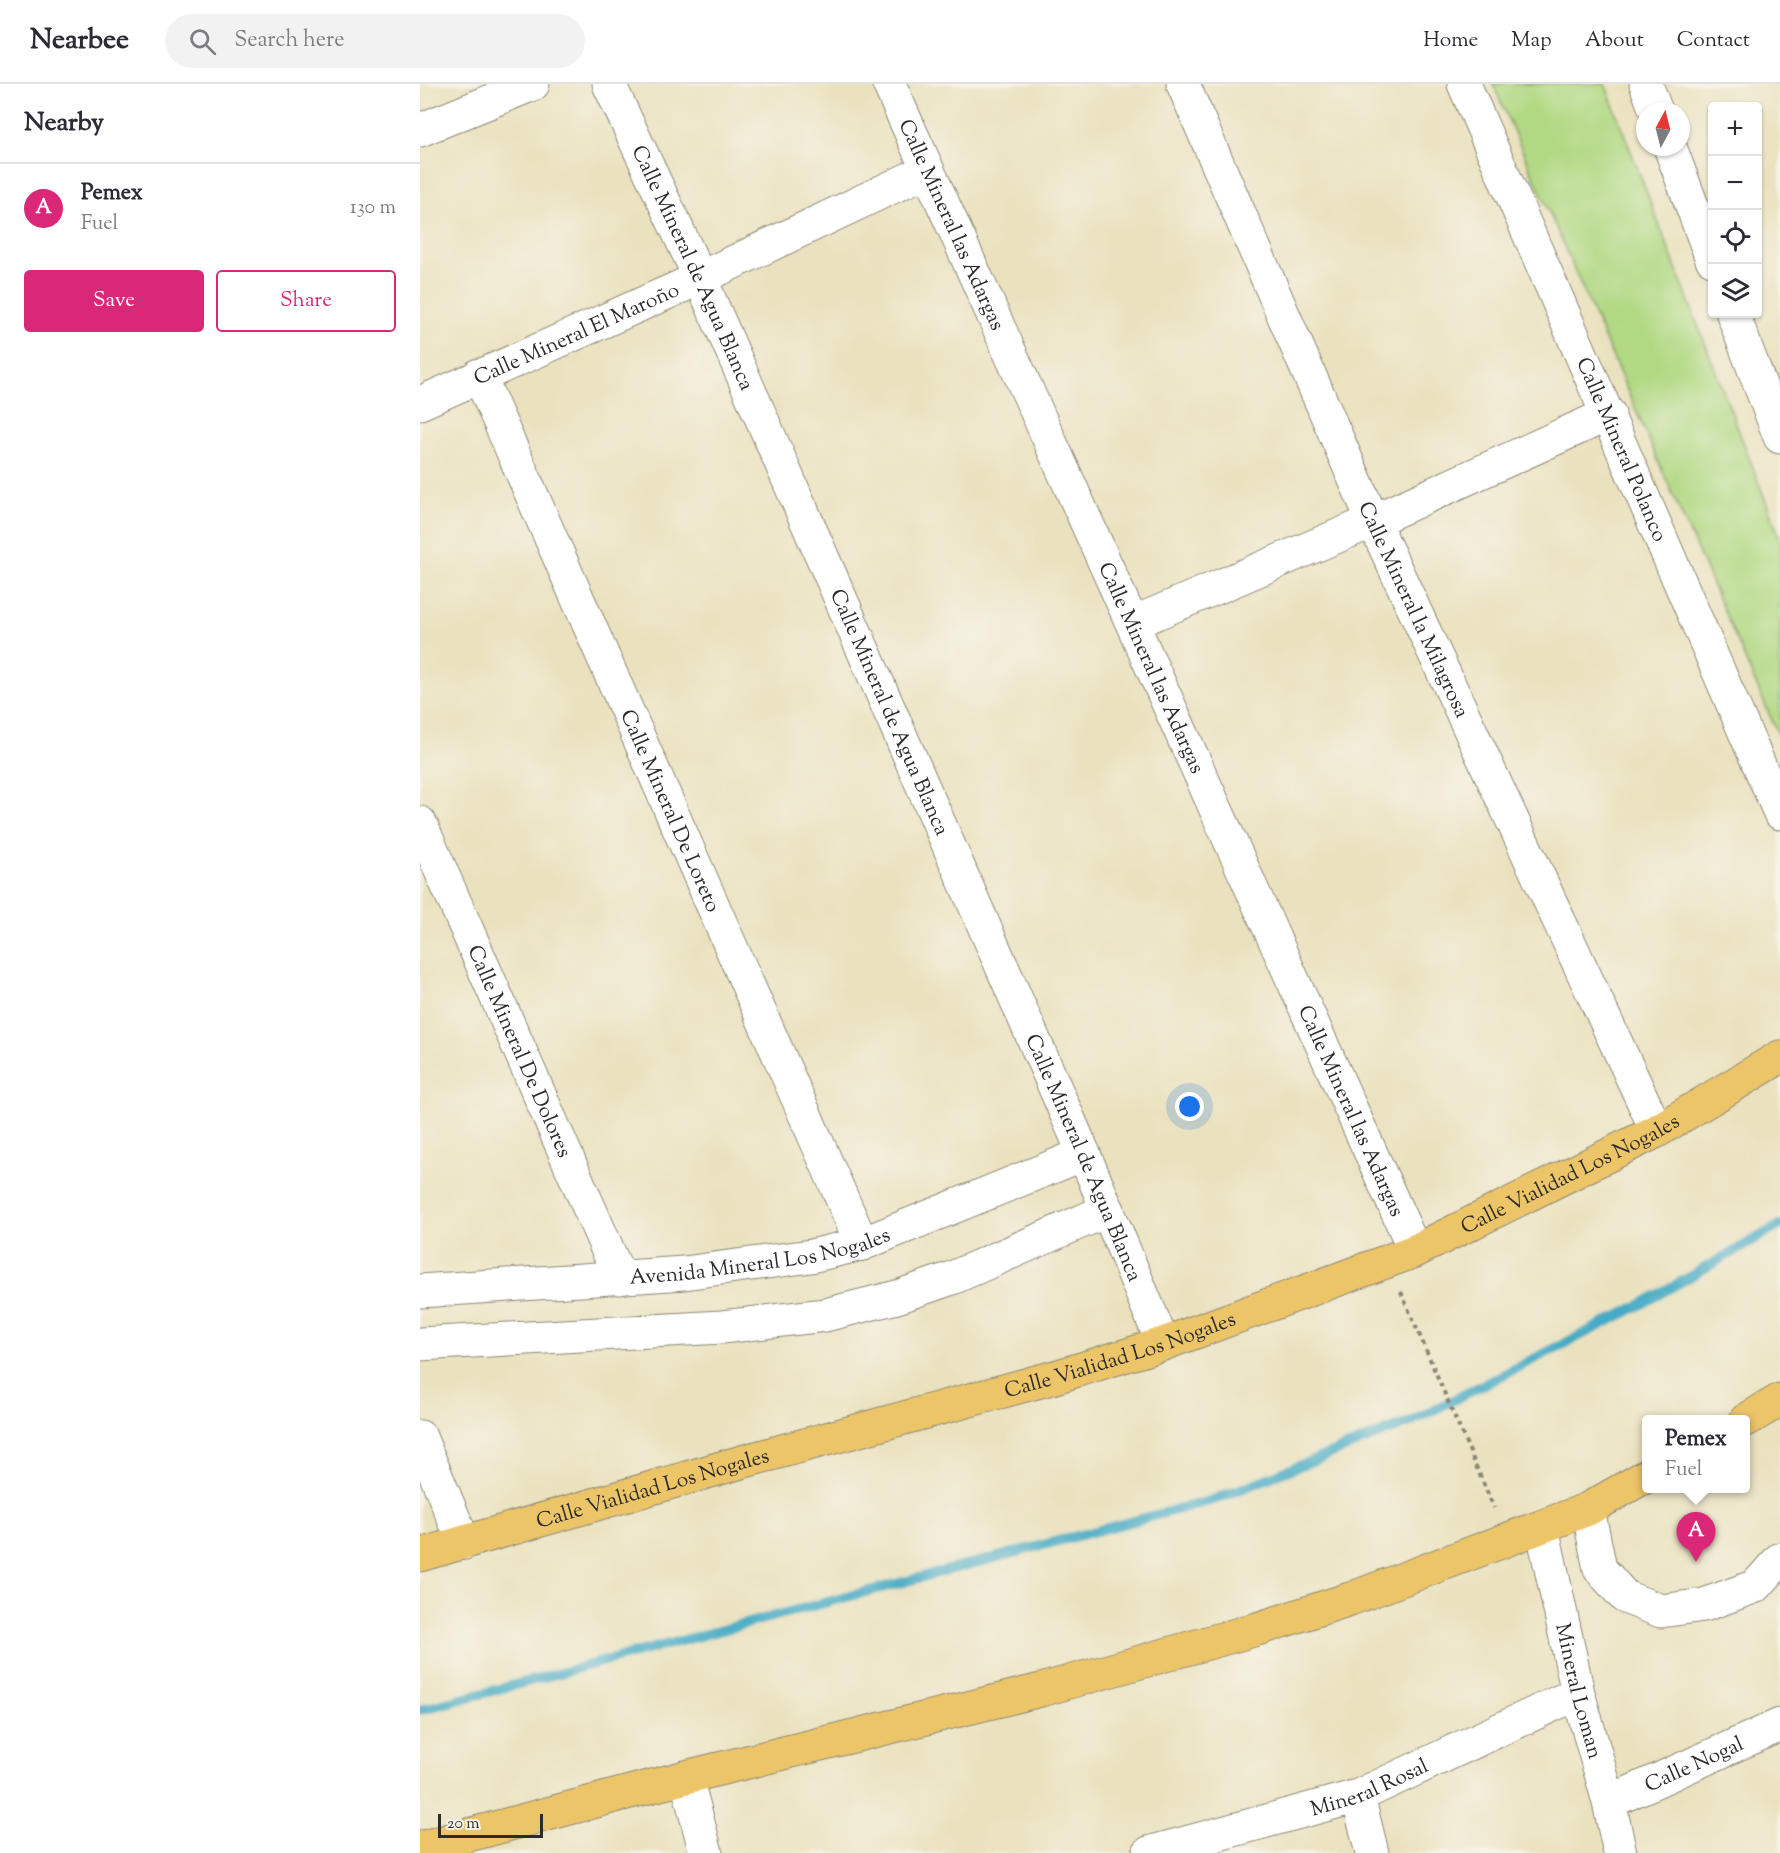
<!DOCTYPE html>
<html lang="en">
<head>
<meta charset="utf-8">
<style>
	:root { --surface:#fff; --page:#f2f2f3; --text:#2b2b33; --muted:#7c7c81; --line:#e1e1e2; --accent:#db2777 }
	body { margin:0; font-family:"Sorts Mill Goudy",serif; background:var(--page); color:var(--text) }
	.controls { position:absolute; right:18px; top:18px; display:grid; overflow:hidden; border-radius:6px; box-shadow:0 2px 4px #0004 }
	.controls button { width:54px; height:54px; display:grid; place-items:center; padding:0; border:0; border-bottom:2px solid var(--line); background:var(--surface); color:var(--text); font:30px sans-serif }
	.compass { position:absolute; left:1216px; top:18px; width:54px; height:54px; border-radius:50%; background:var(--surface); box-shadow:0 2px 4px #0004; rotate:7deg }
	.scale { position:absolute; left:18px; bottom:15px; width:105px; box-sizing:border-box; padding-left:6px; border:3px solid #2b2b2b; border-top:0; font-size:16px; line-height:21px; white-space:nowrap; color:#2b2b2b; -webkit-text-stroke:4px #f7f3e8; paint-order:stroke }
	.you { position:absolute; left:770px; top:1023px; width:21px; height:21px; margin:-15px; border:4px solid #fff; border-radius:50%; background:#1a73e8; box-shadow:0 0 0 9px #1a73e833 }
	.badge { display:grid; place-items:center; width:39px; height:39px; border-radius:50%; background:var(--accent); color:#fff; font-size:20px; font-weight:700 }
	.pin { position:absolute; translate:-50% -50px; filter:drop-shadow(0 2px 3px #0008) }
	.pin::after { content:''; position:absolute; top:32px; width:21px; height:18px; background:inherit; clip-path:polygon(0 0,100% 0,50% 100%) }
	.popup { position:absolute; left:1222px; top:1331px; width:108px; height:78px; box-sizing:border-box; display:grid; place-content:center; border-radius:6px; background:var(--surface); filter:drop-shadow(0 2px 4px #0005); font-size:20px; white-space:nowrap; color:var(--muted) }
	.popup b { font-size:22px; color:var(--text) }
	.popup::after { content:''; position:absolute; left:50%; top:100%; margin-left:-12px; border:12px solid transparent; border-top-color:var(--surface) }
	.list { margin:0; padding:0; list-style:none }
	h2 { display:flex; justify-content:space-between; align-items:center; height:78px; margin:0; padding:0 24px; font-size:26px }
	h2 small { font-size:20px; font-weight:400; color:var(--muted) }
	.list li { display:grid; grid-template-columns:39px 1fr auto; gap:18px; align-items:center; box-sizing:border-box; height:90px; padding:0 24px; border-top:2px solid var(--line) }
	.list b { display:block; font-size:22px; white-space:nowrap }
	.list p { margin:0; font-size:20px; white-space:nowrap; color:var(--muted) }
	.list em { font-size:20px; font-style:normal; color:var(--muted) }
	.actions { display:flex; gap:12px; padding:18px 24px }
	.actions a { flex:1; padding:14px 0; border:2px solid var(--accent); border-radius:6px; text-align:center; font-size:21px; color:var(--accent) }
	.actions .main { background:var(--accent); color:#fff }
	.icon { flex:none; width:33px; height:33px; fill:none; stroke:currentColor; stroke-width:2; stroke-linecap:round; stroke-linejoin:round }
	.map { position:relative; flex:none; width:1360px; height:1769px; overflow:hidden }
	header { display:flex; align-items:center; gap:36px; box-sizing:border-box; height:84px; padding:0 30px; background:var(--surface); border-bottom:2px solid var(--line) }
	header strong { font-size:28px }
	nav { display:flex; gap:33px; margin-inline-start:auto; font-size:21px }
	.search { width:420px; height:54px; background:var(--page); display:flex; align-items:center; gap:15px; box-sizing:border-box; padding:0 21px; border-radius:33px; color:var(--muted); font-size:22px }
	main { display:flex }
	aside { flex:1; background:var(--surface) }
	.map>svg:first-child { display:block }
</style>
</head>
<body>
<header>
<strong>Nearbee</strong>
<div class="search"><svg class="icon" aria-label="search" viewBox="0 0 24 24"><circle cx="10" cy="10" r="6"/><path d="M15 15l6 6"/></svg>Search here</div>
<nav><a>Home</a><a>Map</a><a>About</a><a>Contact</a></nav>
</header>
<main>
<aside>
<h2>Nearby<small></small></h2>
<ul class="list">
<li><span class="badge">A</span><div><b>Pemex</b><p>Fuel</p></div><em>130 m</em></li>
</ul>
<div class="actions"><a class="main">Save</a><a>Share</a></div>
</aside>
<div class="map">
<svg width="1360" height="1769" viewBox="0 0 1360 1769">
	<rect width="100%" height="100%" fill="#f7f3e8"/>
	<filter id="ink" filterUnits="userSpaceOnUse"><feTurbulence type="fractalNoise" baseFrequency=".0167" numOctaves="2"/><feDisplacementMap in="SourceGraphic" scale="12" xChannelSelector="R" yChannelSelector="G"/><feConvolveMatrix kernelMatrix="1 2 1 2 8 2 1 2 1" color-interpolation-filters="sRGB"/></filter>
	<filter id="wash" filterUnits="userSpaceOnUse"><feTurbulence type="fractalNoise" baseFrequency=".008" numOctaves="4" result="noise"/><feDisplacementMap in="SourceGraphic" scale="24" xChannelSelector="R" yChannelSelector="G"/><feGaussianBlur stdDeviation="1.35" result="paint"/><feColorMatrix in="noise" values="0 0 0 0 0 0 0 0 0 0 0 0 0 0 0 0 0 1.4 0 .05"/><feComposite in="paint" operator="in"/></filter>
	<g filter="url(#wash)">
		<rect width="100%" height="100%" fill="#eae2bf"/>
		<!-- green -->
		<polygon fill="#b1d983" stroke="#6e8257" stroke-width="1.5" points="1073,0 1185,0 1360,454 1360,655"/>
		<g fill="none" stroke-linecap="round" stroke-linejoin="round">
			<!-- stream -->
			<polyline stroke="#45aac5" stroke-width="10" points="0,1626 793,1416 990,1338 1222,1220 1360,1141"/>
		</g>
	</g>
	<g filter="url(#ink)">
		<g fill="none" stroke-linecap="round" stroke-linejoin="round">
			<!-- minor casing -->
			<g stroke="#8a8675" stroke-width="35">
				<g id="minor">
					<path id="s1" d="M189 0 280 194 664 1070 743 1260"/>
					<path id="s2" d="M469 0 995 1167"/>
					<path id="s3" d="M763 0 953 437 1237 1047"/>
					<path id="s4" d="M1044 0 1360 729"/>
					<polyline points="1226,0 1236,27"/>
					<polyline points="0,46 113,0"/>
					<polyline points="1250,63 1292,175"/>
					<polyline points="1313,230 1360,353"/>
					<path id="s5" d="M59 291 442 1160"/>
					<path id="s6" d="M0 319 280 194 506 87"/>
					<polyline points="713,539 953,437 1189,330"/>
					<path id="s7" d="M0 739 200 1194"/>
					<path id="s8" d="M0 1207 264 1189 391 1172 442 1160 664 1070"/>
					<polyline points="0,1260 302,1243 405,1231 477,1213 532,1194 688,1126"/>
					<polyline points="0,1353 44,1459"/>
					<polyline points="1168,1425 1180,1485 1205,1513 1241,1527 1284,1521 1336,1502 1360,1475"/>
					<path id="s9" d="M1122 1443 1158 1609 1189 1718 1200 1769"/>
					<polyline points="266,1693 286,1769"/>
					<polyline points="938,1712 952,1769"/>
					<path id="s10" d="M1189 1718 1360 1641"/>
					<path id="s11" d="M729 1769 938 1712 1158 1609"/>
				</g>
			</g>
			<!-- highway casing -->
			<g stroke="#8a8675" stroke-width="35">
				<g id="highway">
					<polyline points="1326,1336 1360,1316"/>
					<path id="s12" d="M0 1471 325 1377 635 1293 743 1260 995 1167 1237 1047 1360 973"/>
					<polyline points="0,1764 266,1693 621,1606 837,1545 930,1515 1168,1425 1226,1392"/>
				</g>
			</g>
			<!-- path -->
			<polyline stroke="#8a8675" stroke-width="4" stroke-dasharray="4.5 4.5" stroke-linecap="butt" points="981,1208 1074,1424"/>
			<!-- minor -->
			<use href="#minor" stroke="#fff" stroke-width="33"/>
			<!-- highway -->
			<use href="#highway" stroke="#edc569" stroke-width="33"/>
		</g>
	</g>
	<g text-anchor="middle" stroke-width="5" stroke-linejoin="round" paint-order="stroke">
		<!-- street labels -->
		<g font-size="21" fill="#2b2b2b" stroke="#f7f3e8">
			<text dy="7" stroke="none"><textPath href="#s2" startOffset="154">Calle Mineral las Adargas</textPath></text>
			<text dy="7" stroke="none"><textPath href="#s1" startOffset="202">Calle Mineral de Agua Blanca</textPath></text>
			<text dy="7" stroke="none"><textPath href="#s6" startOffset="171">Calle Mineral El Maroño</textPath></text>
			<text dy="7" stroke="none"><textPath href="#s4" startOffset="398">Calle Mineral Polanco</textPath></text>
			<text dy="7" stroke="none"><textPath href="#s3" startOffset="574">Calle Mineral la Milagrosa</textPath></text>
			<text dy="7" stroke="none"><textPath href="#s2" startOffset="640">Calle Mineral las Adargas</textPath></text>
			<text dy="7" stroke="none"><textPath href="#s1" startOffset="688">Calle Mineral de Agua Blanca</textPath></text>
			<text dy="7" stroke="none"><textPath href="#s5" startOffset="476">Calle Mineral De Loreto</textPath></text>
			<text dy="7" stroke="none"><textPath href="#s7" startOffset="249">Calle Mineral De Dolores</textPath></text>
			<text dy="7" stroke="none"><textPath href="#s2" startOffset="1126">Calle Mineral las Adargas</textPath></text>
			<text dy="7" stroke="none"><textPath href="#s1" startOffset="1174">Calle Mineral de Agua Blanca</textPath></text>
			<text dy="7" stroke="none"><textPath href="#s12" startOffset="1214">Calle Vialidad Los Nogales</textPath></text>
			<text dy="7" stroke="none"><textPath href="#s8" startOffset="342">Avenida Mineral Los Nogales</textPath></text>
			<text dy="7" stroke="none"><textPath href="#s12" startOffset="728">Calle Vialidad Los Nogales</textPath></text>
			<text dy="7" stroke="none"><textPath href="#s12" startOffset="242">Calle Vialidad Los Nogales</textPath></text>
			<text dy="7" stroke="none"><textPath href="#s9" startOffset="168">Mineral Loman</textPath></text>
			<text dy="7" stroke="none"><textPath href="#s10" startOffset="93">Calle Nogal</textPath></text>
			<text dy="7" stroke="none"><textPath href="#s11" startOffset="230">Mineral Rosal</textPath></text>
		</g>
	</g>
</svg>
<div class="controls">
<button>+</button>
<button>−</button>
<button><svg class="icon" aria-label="locate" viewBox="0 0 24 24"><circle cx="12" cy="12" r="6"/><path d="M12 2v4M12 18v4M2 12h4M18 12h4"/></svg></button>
<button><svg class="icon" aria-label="layers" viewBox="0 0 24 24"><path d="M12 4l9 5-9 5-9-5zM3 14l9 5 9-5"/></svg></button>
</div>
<svg class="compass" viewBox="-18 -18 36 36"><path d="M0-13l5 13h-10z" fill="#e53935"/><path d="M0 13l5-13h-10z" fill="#7c7c81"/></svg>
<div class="scale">20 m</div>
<div class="you"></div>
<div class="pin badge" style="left:1276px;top:1478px">A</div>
<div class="popup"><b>Pemex</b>Fuel</div>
</div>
</main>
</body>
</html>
